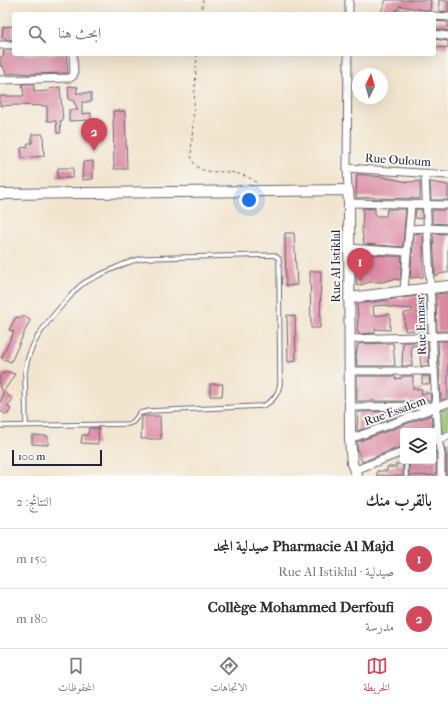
<!DOCTYPE html>
<html lang="ar">
<head>
<meta charset="utf-8">
<style>
	:root { --surface:#fff; --page:#f7f7f7; --text:#2b2b33; --muted:#7c7c81; --line:#e1e1e2; --accent:#d1495b }
	body { margin:0; font-family:"IM FELL French Canon",Amiri,serif; background:var(--page); color:var(--text); direction:rtl }
	.controls { position:absolute; right:12px; bottom:12px; display:grid; overflow:hidden; border-radius:4px; box-shadow:0 4px 16px #0002 }
	.controls button { width:36px; height:36px; display:grid; place-items:center; padding:0; border:0; border-bottom:1px solid var(--line); background:var(--surface); color:var(--text); font:20px sans-serif }
	.compass { position:absolute; left:352px; top:68px; width:36px; height:36px; border-radius:50%; background:var(--surface); box-shadow:0 4px 16px #0002; rotate:5deg }
	.scale { position:absolute; left:12px; bottom:10px; width:90px; box-sizing:border-box; padding-left:4px; border:2px solid #22223b; border-top:0; font-size:11px; line-height:14px; white-space:nowrap; color:#22223b; -webkit-text-stroke:3px #f6f6f2; paint-order:stroke }
	.you { position:absolute; left:249px; top:200px; width:14px; height:14px; margin:-10px; border:3px solid #fff; border-radius:50%; background:#1a73e8; box-shadow:0 0 0 6px #1a73e833 }
	.badge { display:grid; place-items:center; width:26px; height:26px; border-radius:50%; background:var(--accent); color:#fff; font-size:13px; font-weight:700 }
	.pin { position:absolute; translate:-50% -33px; filter:drop-shadow(0 1px 2px #0008) }
	.pin::after { content:''; position:absolute; top:21px; width:14px; height:12px; background:inherit; clip-path:polygon(0 0,100% 0,50% 100%) }
	.list { margin:0; padding:0; list-style:none }
	h2 { display:flex; justify-content:space-between; align-items:center; height:52px; margin:0; padding:0 16px; font-size:17px }
	h2 small { font-size:13px; font-weight:400; color:var(--muted) }
	.list li { display:grid; grid-template-columns:26px 1fr auto; gap:12px; align-items:center; box-sizing:border-box; height:60px; padding:0 16px; border-top:1px solid var(--line) }
	.list b { display:block; font-size:15px; white-space:nowrap }
	.list p { margin:0; font-size:13px; white-space:nowrap; color:var(--muted) }
	.list em { font-size:13px; font-style:normal; color:var(--muted) }
	.icon { flex:none; width:22px; height:22px; fill:none; stroke:currentColor; stroke-width:2; stroke-linecap:round; stroke-linejoin:round }
	.map { position:relative; flex:none; width:448px; height:476px; overflow:hidden; direction:ltr }
	.search { position:absolute; background:var(--surface); box-shadow:0 4px 16px #0002; left:12px; right:12px; top:12px; height:44px; display:flex; align-items:center; gap:10px; box-sizing:border-box; padding:0 14px; border-radius:4px; color:var(--muted); font-size:15px }
	.sheet { height:172px; background:var(--surface) }
	nav { display:flex; justify-content:space-around; align-items:center; box-sizing:border-box; height:56px; border-top:1px solid var(--line); background:var(--surface); font-size:11px; color:var(--muted) }
	nav a { display:grid; justify-items:center; gap:2px }
	nav .on { color:var(--accent) }
	.map>svg:first-child { display:block }
</style>
</head>
<body>
<div class="map">
<svg width="448" height="476" viewBox="0 0 448 476">
	<rect width="100%" height="100%" fill="#f6f6f2"/>
	<filter id="ink" filterUnits="userSpaceOnUse"><feTurbulence type="fractalNoise" baseFrequency=".025" numOctaves="2"/><feDisplacementMap in="SourceGraphic" scale="8" xChannelSelector="R" yChannelSelector="G"/><feConvolveMatrix kernelMatrix="1 2 1 2 8 2 1 2 1" color-interpolation-filters="sRGB"/></filter>
	<filter id="wash" filterUnits="userSpaceOnUse"><feTurbulence type="fractalNoise" baseFrequency=".012" numOctaves="4" result="noise"/><feDisplacementMap in="SourceGraphic" scale="16" xChannelSelector="R" yChannelSelector="G"/><feGaussianBlur stdDeviation="0.9" result="paint"/><feColorMatrix in="noise" values="0 0 0 0 0 0 0 0 0 0 0 0 0 0 0 0 0 1.4 0 .05"/><feComposite in="paint" operator="in"/></filter>
	<g filter="url(#wash)">
		<rect width="100%" height="100%" fill="#f2e5cf"/>
		<!-- green -->
		<polygon fill="#a5d27f" stroke="#647a5d" points="448,408 448,432 443,434 441,411"/>
		<g id="blocks">
			<!-- building -->
			<g fill="#db89a3">
				<polygon points="386,0 431,0 430,11 399,6 399,9 396,10 394,14 380,14"/>
				<polygon points="439,0 448,0 448,12 439,11"/>
				<polygon points="434,21 448,22 448,31 434,29"/>
				<polygon points="13,26 13,40 6,40 6,39 2,38 3,27"/>
				<polygon points="434,39 448,41 448,48 434,47"/>
				<polygon points="4,50 14,50 14,54 66,54 68,73 29,74 18,73 6,74 3,66 0,66 0,57 3,57"/>
				<polygon points="22,84 34,84 34,92 48,91 49,89 60,87 63,121 60,121 61,133 57,133 56,121 47,121 47,106 16,105 0,106 0,96 24,96"/>
				<polygon points="68,86 78,87 76,93 91,93 91,102 82,102 82,114 91,113 91,120 69,121 69,110 78,110 73,100 69,100"/>
				<polygon points="113,111 125,111 127,169 114,169"/>
				<polygon points="32,134 43,134 44,156 22,158 21,148 27,147 28,143 32,143"/>
				<polygon points="93,161 93,179 82,180 83,162"/>
				<polygon points="58,168 73,168 73,178 57,178"/>
				<polygon points="357,174 382,177 408,182 420,181 420,199 373,198 373,197 356,198"/>
				<polygon points="430,182 448,185 448,200 431,200"/>
				<polygon points="363,208 375,209 375,216 386,216 387,209 406,209 403,247 364,244 362,231"/>
				<polygon points="416,209 422,209 422,219 415,218"/>
				<polygon points="432,210 448,210 448,224 432,223"/>
				<polygon points="285,233 294,233 297,285 286,286"/>
				<polygon points="423,233 423,277 410,278 414,234"/>
				<polygon points="433,233 448,234 448,273 444,273 435,276"/>
				<polygon points="365,254 402,257 400,280 394,279 382,282 370,282 357,286 356,267 362,265 365,262"/>
				<polygon points="310,271 321,271 320,328 311,328"/>
				<polygon points="448,293 448,331 437,331 436,294"/>
				<polygon points="426,295 427,331 415,330 405,331 404,313 412,312 412,309 388,307 387,305 373,306 374,316 390,314 390,330 375,329 375,333 359,334 359,332 357,332 358,319 357,304"/>
				<polygon points="287,315 295,316 296,361 288,362"/>
				<polygon points="24,316 30,320 11,362 1,358 14,332 9,330 16,317 22,318"/>
				<polygon points="438,341 448,341 448,397 441,400"/>
				<polygon points="403,342 428,342 429,366 421,366 419,345 411,346 412,366 402,366"/>
				<polygon points="393,343 395,366 357,366 356,355 358,344"/>
				<polygon points="6,371 15,374 4,391 0,389 0,377 2,373 4,374"/>
				<polygon points="357,376 395,376 395,379 402,378 402,376 413,376 413,389 422,389 421,394 430,393 431,401 357,401"/>
				<polygon points="422,376 429,376 430,384 422,384"/>
				<polygon points="210,384 223,384 222,396 210,396"/>
				<polygon points="4,392 13,399 8,406 11,409 7,415 0,411 0,402"/>
				<polygon points="408,411 408,412 357,431 358,412"/>
				<polygon points="431,415 433,431 403,431 403,446 362,462 358,452 357,442"/>
				<polygon points="142,416 160,416 161,439 141,439"/>
				<polygon points="89,428 99,428 98,444 81,443 82,435 88,435"/>
				<polygon points="32,435 48,436 48,445 32,444"/>
				<polygon points="448,447 448,475 446,475 446,454 445,448"/>
				<polygon points="433,451 435,451 436,454 436,475 409,476 409,461 433,461"/>
				<polygon points="396,464 403,464 403,476 377,476 377,471 387,471 387,467 396,467"/>
			</g>
		</g>
	</g>
	<g filter="url(#ink)">
		<use href="#blocks" fill-opacity="0" stroke="#6b666f" stroke-width="1"/>
		<g fill="none" stroke-linecap="round" stroke-linejoin="round">
			<!-- lane casing -->
			<g stroke="#6b666f" stroke-width="5.5">
				<g id="lane">
					<path d="M0 426 128 424 133 422 140 413 150 411 262 406C273 402 278 395 280 384L279 259 277 257 274 255 145 258C130 260 118 267 104 273 96 277 87 280 80 286 74 291 70 297 65 302 46 323 28 344 25 373L26 425"/>
					<polyline points="406,476 406,461"/>
				</g>
			</g>
			<!-- street casing -->
			<g stroke="#6b666f" stroke-width="9">
				<g id="street">
					<polyline points="349,14 349,0"/>
					<polyline points="399,14 407,14"/>
					<polyline points="434,16 448,17"/>
					<polyline points="434,34 448,36"/>
					<polyline points="0,45 14,45"/>
					<polyline points="0,80 70,78 73,76 74,74 73,54"/>
					<polyline points="347,168 448,175"/>
					<polyline points="425,173 434,371 438,439 441,454 441,476"/>
					<polyline points="348,190 347,168 348,54"/>
					<polyline points="349,203 448,205"/>
					<polyline points="409,229 411,204"/>
					<polyline points="349,248 407,252"/>
					<polyline points="404,291 409,229 428,228 448,229"/>
					<polyline points="349,339 448,336"/>
					<polyline points="350,371 434,371"/>
					<polyline points="350,407 436,406"/>
					<polyline points="350,439 448,403"/>
					<polyline points="433,441 448,436"/>
					<polyline points="355,470 403,452"/>
				</g>
			</g>
			<!-- secondary casing -->
			<g stroke="#6b666f" stroke-width="12">
				<g id="secondary">
					<polyline points="0,194 348,190 349,203 350,439 352,463 357,476"/>
					<polyline points="349,298 448,286"/>
				</g>
			</g>
			<!-- path -->
			<g stroke="#6b666f" stroke-width="1" stroke-dasharray="3 3" stroke-linecap="butt">
				<polyline points="201,14 203,0"/>
				<path d="M197 54 191 155C195 175 212 171 227 172 238 173 249 176 257 183"/>
			</g>
			<!-- lane -->
			<use href="#lane" stroke="#fff" stroke-width="3.5"/>
			<!-- street -->
			<use href="#street" stroke="#fff" stroke-width="7"/>
			<!-- secondary -->
			<use href="#secondary" stroke="#fff" stroke-width="10"/>
		</g>
	</g>
	<g text-anchor="middle" stroke-width="4" stroke-linejoin="round" paint-order="stroke">
		<!-- street labels -->
		<g font-size="12" fill="#22223b" stroke="#f6f6f2">
			<text transform="translate(398 160) rotate(4)" y="4">Rue Ouloum</text>
			<text transform="translate(336 266) rotate(-90)" y="4">Rue Al Istiklal</text>
			<text transform="translate(421 325) rotate(-92)" y="4">Rue Ennasr</text>
			<text transform="translate(395 411) rotate(-20)" y="4">Rue Essalem</text>
		</g>
	</g>
</svg>
<div class="controls">
<button><svg class="icon" aria-label="layers" viewBox="0 0 24 24"><path d="M12 4l9 5-9 5-9-5zM3 14l9 5 9-5"/></svg></button>
</div>
<svg class="compass" viewBox="-18 -18 36 36"><path d="M0-13l5 13h-10z" fill="#e53935"/><path d="M0 13l5-13h-10z" fill="#7c7c81"/></svg>
<div class="scale">100 m</div>
<div class="you"></div>
<div class="pin badge" style="left:360px;top:281px">1</div>
<div class="pin badge" style="left:94px;top:151px">2</div>
<div class="search"><svg class="icon" aria-label="search" viewBox="0 0 24 24"><circle cx="10" cy="10" r="6"/><path d="M15 15l6 6"/></svg>ابحث هنا</div>
</div>
<section class="sheet">
<h2>بالقرب منك<small>النتائج: 2</small></h2>
<ul class="list">
<li><span class="badge">1</span><div><b>Pharmacie Al Majd صيدلية المجد</b><p>صيدلية · Rue Al Istiklal</p></div><em>150 m</em></li>
<li><span class="badge">2</span><div><b>Collège Mohammed Derfoufi</b><p>مدرسة</p></div><em>180 m</em></li>
</ul>
</section>
<nav>
<a class="on"><svg class="icon" aria-label="map" viewBox="0 0 24 24"><path d="M3 6l6-2 6 2 6-2v14l-6 2-6-2-6 2zM9 4v14M15 6v14"/></svg>الخريطة</a>
<a><svg class="icon" aria-label="directions" viewBox="0 0 24 24"><path d="M12 3l9 9-9 9-9-9zM9 14v-3h6M13 9l2 2-2 2"/></svg>الاتجاهات</a>
<a><svg class="icon" aria-label="saved" viewBox="0 0 24 24"><path d="M7 4h10v16l-5-4-5 4z"/></svg>المحفوظات</a>
</nav>
</body>
</html>
